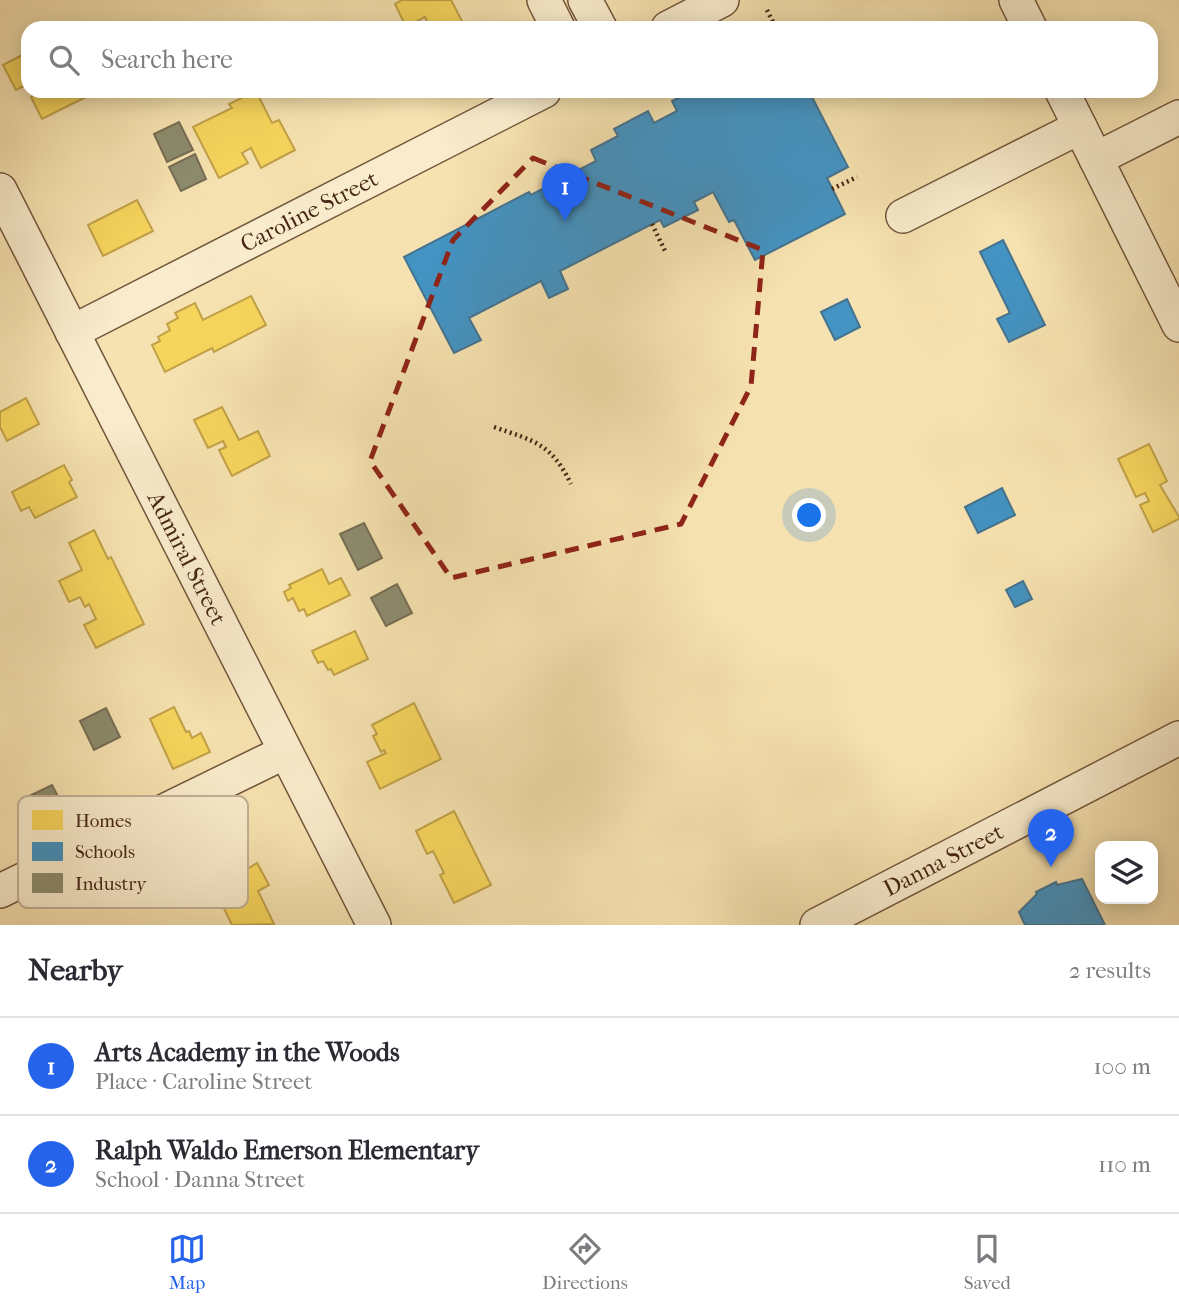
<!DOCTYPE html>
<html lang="en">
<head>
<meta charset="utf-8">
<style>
	:root { --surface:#fff; --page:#f7f7f7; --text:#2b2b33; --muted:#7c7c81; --line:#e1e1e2; --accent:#2563eb }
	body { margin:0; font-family:"IM FELL French Canon",serif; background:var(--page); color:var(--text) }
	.controls { position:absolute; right:21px; bottom:21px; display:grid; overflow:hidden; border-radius:14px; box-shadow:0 4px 18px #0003 }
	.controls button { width:63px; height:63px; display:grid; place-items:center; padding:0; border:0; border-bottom:2px solid var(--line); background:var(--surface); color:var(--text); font:35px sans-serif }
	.you { position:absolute; left:810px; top:516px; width:24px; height:24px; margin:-18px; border:5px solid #fff; border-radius:50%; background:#1a73e8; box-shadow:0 0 0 10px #1a73e833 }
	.badge { display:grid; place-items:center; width:46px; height:46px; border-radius:50%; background:var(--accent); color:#fff; font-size:23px; font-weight:700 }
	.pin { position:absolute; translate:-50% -58px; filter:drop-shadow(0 2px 4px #0008) }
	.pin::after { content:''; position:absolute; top:37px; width:24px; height:21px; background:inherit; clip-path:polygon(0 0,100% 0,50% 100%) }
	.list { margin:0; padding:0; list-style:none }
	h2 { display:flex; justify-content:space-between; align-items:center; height:91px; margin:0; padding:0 28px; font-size:30px }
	h2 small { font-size:23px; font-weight:400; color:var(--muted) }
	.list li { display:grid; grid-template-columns:46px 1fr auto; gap:21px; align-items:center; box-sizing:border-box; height:98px; padding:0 28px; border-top:2px solid var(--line) }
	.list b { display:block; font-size:26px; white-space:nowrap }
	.list p { margin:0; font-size:23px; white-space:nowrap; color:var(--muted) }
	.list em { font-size:23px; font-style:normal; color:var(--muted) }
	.icon { flex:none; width:38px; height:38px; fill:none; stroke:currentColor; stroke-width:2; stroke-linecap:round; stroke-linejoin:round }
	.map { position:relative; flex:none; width:1179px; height:925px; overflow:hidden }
	.search { position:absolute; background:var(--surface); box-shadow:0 4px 18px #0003; left:21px; right:21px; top:21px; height:77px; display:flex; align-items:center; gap:18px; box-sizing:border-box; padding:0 24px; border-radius:21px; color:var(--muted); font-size:26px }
	.sheet { height:287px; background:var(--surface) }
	nav { display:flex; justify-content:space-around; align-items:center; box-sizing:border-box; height:98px; border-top:2px solid var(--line); background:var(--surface); font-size:19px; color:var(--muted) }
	nav a { display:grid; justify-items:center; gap:4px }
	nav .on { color:var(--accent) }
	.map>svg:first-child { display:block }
</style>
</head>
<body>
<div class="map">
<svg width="1179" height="925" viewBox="0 0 1179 925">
	<rect width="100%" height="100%" fill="#f6e2b0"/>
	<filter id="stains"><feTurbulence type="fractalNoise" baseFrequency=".00286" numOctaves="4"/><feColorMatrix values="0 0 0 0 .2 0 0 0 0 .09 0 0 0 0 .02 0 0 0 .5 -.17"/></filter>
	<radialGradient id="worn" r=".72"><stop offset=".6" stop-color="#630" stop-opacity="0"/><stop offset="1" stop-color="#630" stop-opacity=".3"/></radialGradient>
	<!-- homes -->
	<g fill="#f6d55c" stroke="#c1a147" stroke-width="2">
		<polygon points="402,0 451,0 463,23 454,28 430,28 425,17 406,27 395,4"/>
		<polygon points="28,52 28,84 16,90 3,65"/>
		<polygon points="34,91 98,91 42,119 31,97 35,94"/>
		<polygon points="256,91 272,123 279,120 295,150 261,168 251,148 242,153 248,163 219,178 193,127 232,108 229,104"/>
		<polygon points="137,200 153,231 103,256 88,225"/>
		<polygon points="251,296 266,325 214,352 212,348 165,372 152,345 160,341 158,337 170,330 167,324 178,318 175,313 195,303 203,320"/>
		<polygon points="26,398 39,424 7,441 0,427 0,412"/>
		<polygon points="222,407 239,440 258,431 270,456 232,476 219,450 226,447 223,441 208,448 194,420"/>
		<polygon points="1149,444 1167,481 1160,485 1179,517 1179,519 1153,532 1140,505 1149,501 1145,493 1136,497 1118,459"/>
		<polygon points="64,465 72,480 69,482 77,497 35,518 29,507 21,511 12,492"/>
		<polygon points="94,530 108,559 111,557 144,624 96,648 84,625 96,619 89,604 85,607 80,597 69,602 59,581 82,570 69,543"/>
		<polygon points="322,569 329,584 341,578 350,595 307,616 304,609 299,611 293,598 288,601 284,592 291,588 289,585"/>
		<polygon points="355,631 368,659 334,675 331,669 328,670 323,661 318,663 312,651"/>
		<polygon points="414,703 441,759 380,789 367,762 386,753 384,750 381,752 373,736 377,734 372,725"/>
		<polygon points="174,707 186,732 189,731 192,738 201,733 210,752 173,769 150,719"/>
		<polygon points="454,811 491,885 454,903 440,875 444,873 433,851 427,854 416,831"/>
		<polygon points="215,842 226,864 241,857 247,869 257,863 269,885 258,891 274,924 232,925 217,894 206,899 185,856"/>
	</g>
	<!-- schools -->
	<g fill="#4393c3" stroke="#44738f" stroke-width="2">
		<polygon points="692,91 809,91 848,167 827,178 845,214 755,260 734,220 729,222 713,192 694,202 698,210 664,227 660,220 560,271 568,289 549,298 541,281 469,318 481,340 454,353 404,257 529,192 531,195 596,161 591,150 618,136 614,129 648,111 654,123 677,111 672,101"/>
		<polygon points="1003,240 1045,325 1009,342 997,319 1010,313 980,252"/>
		<polygon points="847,299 860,327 835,340 821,312"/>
		<polygon points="1002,488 1015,515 978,533 965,507"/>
		<polygon points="1023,581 1032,599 1015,607 1006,590"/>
		<polygon points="1082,879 1105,925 1025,925 1019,912 1037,894 1036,892 1056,882 1057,885"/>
	</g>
	<!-- industry -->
	<g fill="#8c8c6e" stroke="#776e54" stroke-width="2">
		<polygon points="179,122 193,150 167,162 154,134"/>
		<polygon points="195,154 206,179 181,191 169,167"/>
		<polygon points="364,523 382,558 358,570 340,534"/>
		<polygon points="397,584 412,613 386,626 371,598"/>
		<polygon points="106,708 120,737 94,750 80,721"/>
		<polygon points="52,785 66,812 39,825 25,798"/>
	</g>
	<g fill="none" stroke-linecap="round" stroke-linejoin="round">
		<!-- minor casing -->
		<g stroke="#72563c" stroke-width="36">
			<g id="minor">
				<polyline points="544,0 558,28"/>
				<polyline points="585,0 600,28"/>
				<polyline points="1016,0 1030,28"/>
				<polyline points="668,28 722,0"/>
				<polyline points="1062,91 1179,325"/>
				<polyline points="1096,159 1179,117"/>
				<path id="s1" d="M0 190 374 925"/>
				<polyline points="903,216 1080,127"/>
				<path id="s2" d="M72 332 544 91"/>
				<polyline points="0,891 285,752"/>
				<path id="s3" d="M817 925 1179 738"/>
			</g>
		</g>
		<!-- path -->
		<g stroke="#462716" stroke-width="4.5" stroke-dasharray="2 3.5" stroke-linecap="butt">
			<polyline points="767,10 776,28"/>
			<polyline points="680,91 683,96"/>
			<polyline points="832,189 857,177"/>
			<polyline points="652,224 665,251"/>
			<path d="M494 427C534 441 551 443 571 484"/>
		</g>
		<!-- minor -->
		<use href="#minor" stroke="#f9eccc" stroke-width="33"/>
	</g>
	<!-- marked area -->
	<path fill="none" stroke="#8f2418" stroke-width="5" stroke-dasharray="14 9" stroke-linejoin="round" d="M533 158 763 250 751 386 681 524 451 578 370 461 453 240Z"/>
	<g text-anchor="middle" stroke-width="7" stroke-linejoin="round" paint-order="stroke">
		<!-- street labels -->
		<g font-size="23" fill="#462716" stroke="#f9eccc">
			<text dy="8" stroke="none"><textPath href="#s2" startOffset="266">Caroline Street</textPath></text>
			<text dy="8" stroke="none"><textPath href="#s1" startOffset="413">Admiral Street</textPath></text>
			<text dy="8" stroke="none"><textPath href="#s3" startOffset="142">Danna Street</textPath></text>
		</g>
	</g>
	<!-- legend -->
	<rect x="18" y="796" width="230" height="112" rx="10" fill="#f9eccc" stroke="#c3b195" stroke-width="2"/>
	<rect x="32" y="810" width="31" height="20" fill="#f6d55c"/>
	<rect x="32" y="842" width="31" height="19" fill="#4393c3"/>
	<rect x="32" y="873" width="31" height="20" fill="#8c8c6e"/>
	<g font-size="19" fill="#462716">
		<text x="75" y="827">Homes</text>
		<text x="75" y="858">Schools</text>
		<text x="75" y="890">Industry</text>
	</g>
	<rect width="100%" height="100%" filter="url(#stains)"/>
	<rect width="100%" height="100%" fill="url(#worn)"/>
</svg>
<div class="controls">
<button><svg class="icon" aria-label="layers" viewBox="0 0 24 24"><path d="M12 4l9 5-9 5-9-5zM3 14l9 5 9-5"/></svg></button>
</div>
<div class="you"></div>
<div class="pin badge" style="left:565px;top:221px">1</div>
<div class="pin badge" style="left:1051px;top:867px">2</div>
<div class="search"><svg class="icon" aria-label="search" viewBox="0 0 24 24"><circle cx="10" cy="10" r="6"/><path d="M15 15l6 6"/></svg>Search here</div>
</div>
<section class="sheet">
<h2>Nearby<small>2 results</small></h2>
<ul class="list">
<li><span class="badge">1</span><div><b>Arts Academy in the Woods</b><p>Place · Caroline Street</p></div><em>100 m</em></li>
<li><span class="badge">2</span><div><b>Ralph Waldo Emerson Elementary</b><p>School · Danna Street</p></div><em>110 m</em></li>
</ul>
</section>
<nav>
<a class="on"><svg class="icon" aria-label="map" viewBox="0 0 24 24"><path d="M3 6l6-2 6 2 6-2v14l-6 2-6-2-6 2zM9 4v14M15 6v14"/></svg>Map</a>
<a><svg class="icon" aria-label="directions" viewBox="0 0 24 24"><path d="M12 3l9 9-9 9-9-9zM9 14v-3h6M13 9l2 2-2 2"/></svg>Directions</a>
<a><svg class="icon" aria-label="saved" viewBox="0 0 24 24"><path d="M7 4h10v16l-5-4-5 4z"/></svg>Saved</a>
</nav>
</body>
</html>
